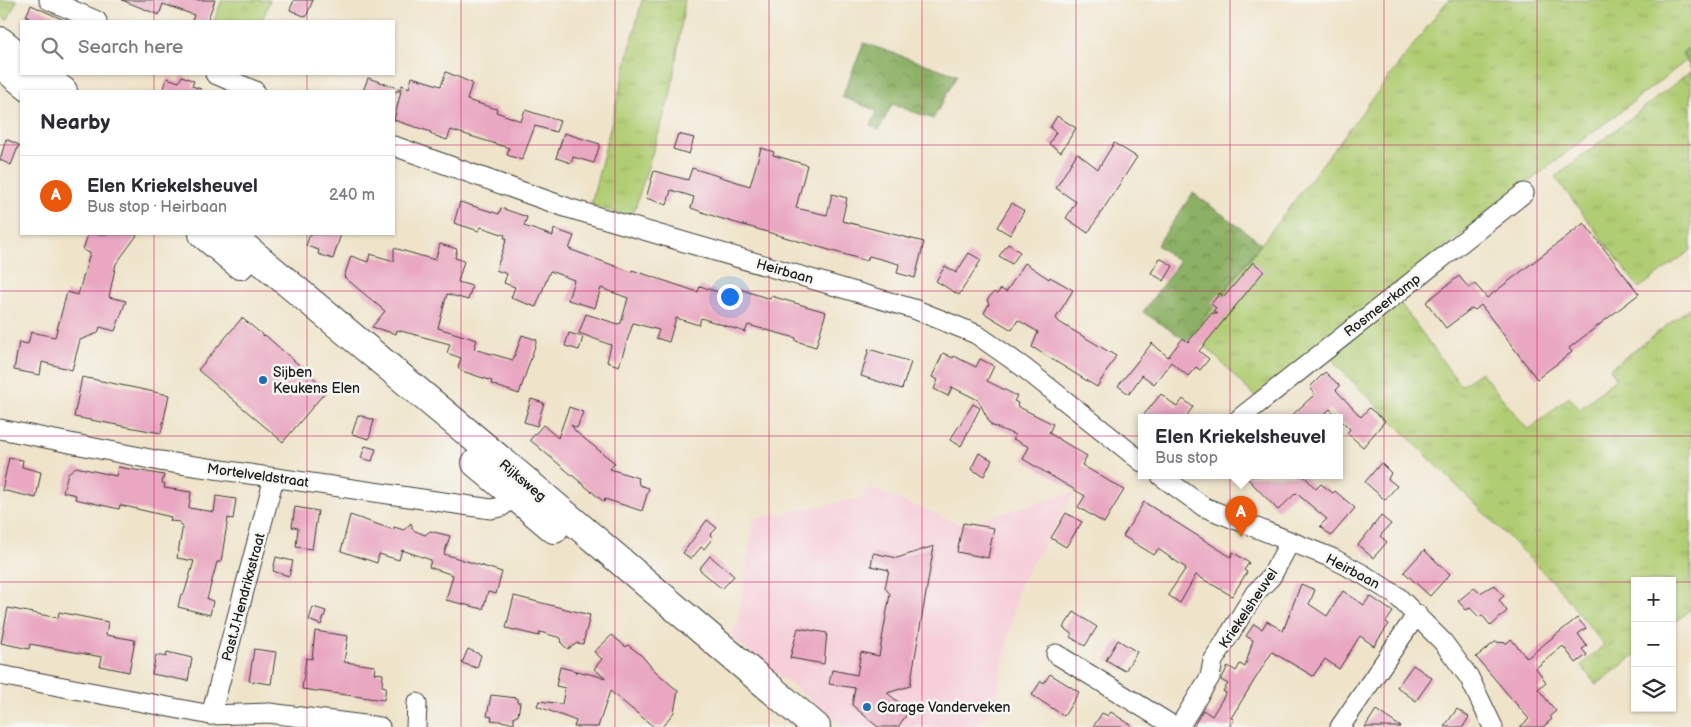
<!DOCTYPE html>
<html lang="en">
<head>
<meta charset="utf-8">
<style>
	:root { --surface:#fff; --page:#f7f7f7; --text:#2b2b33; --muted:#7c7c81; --line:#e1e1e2; --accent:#ea580c }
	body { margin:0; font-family:"Balsamiq Sans",sans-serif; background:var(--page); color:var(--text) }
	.controls { position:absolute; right:15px; bottom:15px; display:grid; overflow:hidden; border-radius:0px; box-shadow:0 1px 4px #0004 }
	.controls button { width:45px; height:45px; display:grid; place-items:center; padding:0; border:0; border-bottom:1px solid var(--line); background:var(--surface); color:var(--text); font:25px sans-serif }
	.you { position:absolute; left:729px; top:296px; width:18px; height:18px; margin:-12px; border:4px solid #fff; border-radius:50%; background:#1a73e8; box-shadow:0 0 0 8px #1a73e833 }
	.badge { display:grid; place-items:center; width:32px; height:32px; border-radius:50%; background:var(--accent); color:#fff; font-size:16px; font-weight:700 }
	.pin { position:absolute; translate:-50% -41px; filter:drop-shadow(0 1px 2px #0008) }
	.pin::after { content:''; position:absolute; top:26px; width:18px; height:15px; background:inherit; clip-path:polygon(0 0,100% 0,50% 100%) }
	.popup { position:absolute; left:1138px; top:414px; width:205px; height:65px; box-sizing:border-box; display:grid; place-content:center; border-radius:0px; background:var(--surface); filter:drop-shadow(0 1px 4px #0005); font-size:16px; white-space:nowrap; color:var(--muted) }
	.popup b { font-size:19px; color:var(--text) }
	.popup::after { content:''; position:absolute; left:50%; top:100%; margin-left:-10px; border:10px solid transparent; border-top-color:var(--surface) }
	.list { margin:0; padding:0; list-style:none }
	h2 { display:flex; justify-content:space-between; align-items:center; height:65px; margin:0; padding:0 20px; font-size:21px }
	h2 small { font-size:16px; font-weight:400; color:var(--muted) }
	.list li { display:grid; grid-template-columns:32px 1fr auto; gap:15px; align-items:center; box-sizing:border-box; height:80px; padding:0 20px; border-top:1px solid var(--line) }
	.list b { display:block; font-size:19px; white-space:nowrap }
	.list p { margin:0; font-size:16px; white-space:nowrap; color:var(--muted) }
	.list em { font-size:16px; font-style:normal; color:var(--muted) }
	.icon { flex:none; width:28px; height:28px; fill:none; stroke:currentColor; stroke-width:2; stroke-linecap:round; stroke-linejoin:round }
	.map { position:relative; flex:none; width:1691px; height:727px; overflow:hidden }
	.search { position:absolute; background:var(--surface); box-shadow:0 1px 4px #0004; left:20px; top:20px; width:375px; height:55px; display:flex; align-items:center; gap:12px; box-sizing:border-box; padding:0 18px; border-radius:0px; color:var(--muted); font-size:19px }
	.panel { position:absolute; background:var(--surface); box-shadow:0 1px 4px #0004; left:20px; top:90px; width:375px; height:145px; border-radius:0px }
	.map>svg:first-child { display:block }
</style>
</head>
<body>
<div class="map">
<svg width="1691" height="727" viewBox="0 0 1691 727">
	<defs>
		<pattern id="grass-tufts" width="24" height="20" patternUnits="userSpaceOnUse" patternTransform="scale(1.25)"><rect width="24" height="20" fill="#b1cd73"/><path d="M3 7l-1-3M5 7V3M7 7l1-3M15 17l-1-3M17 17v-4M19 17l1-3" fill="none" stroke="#98af63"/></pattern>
		<pattern id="forest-crowns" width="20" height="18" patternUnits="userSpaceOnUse" patternTransform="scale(1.25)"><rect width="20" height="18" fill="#8cb065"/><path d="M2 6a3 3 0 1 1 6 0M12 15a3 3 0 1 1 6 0" fill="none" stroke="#728e52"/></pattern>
	</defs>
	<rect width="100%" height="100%" fill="#f6f6f2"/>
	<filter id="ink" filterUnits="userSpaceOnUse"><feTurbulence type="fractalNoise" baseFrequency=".02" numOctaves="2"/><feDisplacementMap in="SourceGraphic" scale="10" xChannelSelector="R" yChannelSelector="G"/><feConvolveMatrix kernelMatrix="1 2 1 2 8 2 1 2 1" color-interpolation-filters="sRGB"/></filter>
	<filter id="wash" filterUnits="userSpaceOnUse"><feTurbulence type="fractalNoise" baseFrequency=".0096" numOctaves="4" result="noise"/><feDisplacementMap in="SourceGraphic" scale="20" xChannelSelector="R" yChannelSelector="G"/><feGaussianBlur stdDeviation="1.12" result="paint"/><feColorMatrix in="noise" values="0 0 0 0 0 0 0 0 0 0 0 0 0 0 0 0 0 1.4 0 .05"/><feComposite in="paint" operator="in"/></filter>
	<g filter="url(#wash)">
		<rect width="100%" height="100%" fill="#efe4ca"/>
		<!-- built -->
		<polygon fill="#f6cfd9" points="868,487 963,525 1076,491 1019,586 995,705 976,727 843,727 793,685 773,673 730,635 737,625 754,519 862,498"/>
		<!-- grass -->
		<g fill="url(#grass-tufts)" stroke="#667448">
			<polygon points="0,0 17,0 7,21 0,14"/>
			<polygon points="222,0 270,0 262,21 214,21"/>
			<polygon points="642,0 685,0 671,93 632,218 591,205"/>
			<polygon points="1448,0 1691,0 1691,46 1682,53 1686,61 1496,207 1256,398 1193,333"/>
			<polygon points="1691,71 1691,250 1639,288 1555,177"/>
			<polygon points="1398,300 1461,386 1481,372 1528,430 1569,397 1580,409 1616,378 1610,369 1691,307 1691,609 1672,625 1672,581 1635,581 1635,655 1596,685 1581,665 1604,645 1557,586 1336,365 1332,356"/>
		</g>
		<!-- forest -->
		<g fill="url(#forest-crowns)" stroke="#546640">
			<polygon points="864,43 957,75 933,119 892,104 879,130 871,126 877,111 842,97"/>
			<polygon points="1691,46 1691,69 1682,53"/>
			<polygon points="1193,193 1261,243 1187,341 1143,312 1179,262 1157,245"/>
		</g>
		<g id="blocks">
			<!-- building -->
			<g fill="#e9a7c1">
				<polygon points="122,0 215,0 207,21 192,21 194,15 163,4 159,15"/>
				<polygon points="294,0 313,0 306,17 290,10"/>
				<polygon points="31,5 66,21 27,21 29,17 26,16"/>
				<polygon points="446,72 472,83 467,100 497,109 496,112 521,121 525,110 560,121 556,132 535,126 522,160 507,155 509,148 451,130 447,140 430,134 431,132 394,120 401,91 363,91 368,78 401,89 402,85 409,88 412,77 441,86"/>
				<polygon points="182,76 194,81 192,86 201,89 201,91 163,91 167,78 179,82"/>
				<polygon points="1057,116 1076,128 1061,152 1049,144 1056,132 1050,128"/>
				<polygon points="564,133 600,144 594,163 573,157 571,163 556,158"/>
				<polygon points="678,134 694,138 689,154 673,149"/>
				<polygon points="6,139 19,145 11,165 0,160"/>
				<polygon points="1114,143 1137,157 1088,233 1066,218 1076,202 1056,188 1077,153 1098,169"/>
				<polygon points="761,148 774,152 773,155 807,165 796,208 827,215 832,194 847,198 842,221 924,242 915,278 897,273 899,264 869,256 867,261 719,218 691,208 694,197 671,190 667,205 646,198 654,171 688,180 692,168 750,186"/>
				<polygon points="460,202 499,214 501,208 527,217 524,226 553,236 554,229 574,236 569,249 631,272 632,270 698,292 700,286 724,294 727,285 770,299 771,296 826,312 816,347 796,341 796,338 748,325 745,332 701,318 699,325 676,318 669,342 656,338 659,330 633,323 619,366 607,362 611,345 579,333 586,314 618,324 621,323 628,298 601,288 595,308 568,300 574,280 550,271 536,307 511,298 515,287 504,283 507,274 496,270 507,238 504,238 505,235 481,227 479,231 454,223"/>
				<polygon points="1012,203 1024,211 1010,235 997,227"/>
				<polygon points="1584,223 1639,294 1569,348 1572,352 1537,379 1481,305 1475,310 1472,308 1446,328 1426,302 1459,276 1469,288 1475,284 1487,298"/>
				<polygon points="88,234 138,234 116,264 109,297 126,301 115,331 100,327 98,333 80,340 72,370 42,362 40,375 14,370 19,342 28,344 31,332 55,337 67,292 78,295 90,253 83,250"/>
				<polygon points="310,234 341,234 333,259 318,254 319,250 306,246"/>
				<polygon points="440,244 457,249 455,258 464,261 458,282 472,286 468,300 447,294 438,328 477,340 474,349 513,360 522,335 537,340 519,394 491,384 492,381 462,371 458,368 461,358 447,353 450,344 397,330 396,334 372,327 385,311 344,277 351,256 368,262 370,254 394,261 394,248 435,260"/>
				<polygon points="1008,244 1020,252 1012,264 999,256"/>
				<polygon points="969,253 981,260 959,295 936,281 945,266 956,273"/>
				<polygon points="1160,258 1173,266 1164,281 1151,273"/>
				<polygon points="1253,262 1264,271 1199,351 1209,359 1200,370 1196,367 1188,376 1171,362 1154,384 1142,375 1129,394 1118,386 1152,343 1168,357 1183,338 1188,342 1212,313 1217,314 1213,311 1216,308 1211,304 1220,293 1224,297"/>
				<polygon points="1025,263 1049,279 1050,277 1073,290 1056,318 1059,322 1116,356 1097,387 1032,347 1038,332 1018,320 1012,330 984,313 989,304 987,300 994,292 997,294 1001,289 1006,292"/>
				<polygon points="242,318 264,336 265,335 327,390 283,442 198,370"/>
				<polygon points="569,333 583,337 579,350 565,346"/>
				<polygon points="869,349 911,362 902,389 861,376"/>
				<polygon points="943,353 953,358 954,356 976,367 980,359 994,366 987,381 1017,396 1014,401 1018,403 1017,406 1053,424 1049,433 1087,456 1082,465 1124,490 1104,523 1078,507 1085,496 1023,459 1029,447 1013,439 1015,435 991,425 978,400 952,387 948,396 934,389 938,380 932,377"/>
				<polygon points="1325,372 1340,386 1336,390 1361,417 1369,408 1385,421 1363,447 1347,433 1350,429 1330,409 1320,418 1289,418 1315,394 1309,388"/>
				<polygon points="82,377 169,395 161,433 74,417"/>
				<polygon points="1161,394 1177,407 1183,399 1193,407 1187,415 1191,418 1141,418"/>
				<polygon points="531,399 544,403 537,426 524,422"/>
				<polygon points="973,404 980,408 961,446 950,440"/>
				<polygon points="569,407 583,412 577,428 571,425 576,432 615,463 610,469 638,478 639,485 649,488 642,511 605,499 604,502 530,440 543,425 558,438"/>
				<polygon points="358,415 374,420 369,439 352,434"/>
				<polygon points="365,446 376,449 372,461 361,458"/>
				<polygon points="979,453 992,460 984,476 971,469"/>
				<polygon points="9,458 23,460 22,467 41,472 36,498 2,490"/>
				<polygon points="1381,463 1391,473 1388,479 1397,486 1385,500 1365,482"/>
				<polygon points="76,467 116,476 118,467 164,475 162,483 165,484 164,488 191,492 189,508 214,512 216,496 236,499 233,519 228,518 221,562 217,562 207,599 213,601 210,615 178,607 181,594 184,594 194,561 177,558 183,525 180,525 180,522 170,521 171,517 120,505 119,509 75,499 76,495 63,492 68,473"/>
				<polygon points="1245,476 1304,476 1316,489 1321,484 1333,493 1335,491 1355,508 1331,536 1320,526 1327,519 1296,493 1278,510"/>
				<polygon points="1144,502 1231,557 1233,552 1249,563 1244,570 1247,572 1232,596 1196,575 1180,603 1168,595 1186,568 1158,549 1154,555 1123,536"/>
				<polygon points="295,507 318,511 312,549 296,547 298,528 292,527"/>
				<polygon points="1066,513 1082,522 1066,547 1051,538"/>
				<polygon points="350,515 394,530 394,527 404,530 411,523 413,530 425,535 430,531 450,536 444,554 502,572 496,594 488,592 483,609 446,600 453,575 429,567 431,560 402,550 399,560 379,554 377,563 341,551"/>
				<polygon points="1381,516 1391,524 1380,536 1387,542 1373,558 1358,545"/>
				<polygon points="707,520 717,528 710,535 713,538 704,549 701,547 691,559 683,553"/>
				<polygon points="963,523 994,528 988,558 957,552"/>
				<polygon points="934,546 910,686 887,693 906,708 907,714 898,727 878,727 852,705 855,688 829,684 832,670 857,675 861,652 879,656 890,594 885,588 889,570 871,566 873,553 897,558"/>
				<polygon points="1424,550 1450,574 1430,596 1404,572"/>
				<polygon points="710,556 734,576 722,589 699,569"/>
				<polygon points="276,557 293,561 289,576 273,571"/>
				<polygon points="1301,584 1315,590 1309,604 1327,616 1343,591 1364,605 1370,596 1393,612 1386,622 1389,624 1374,646 1360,636 1339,669 1325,659 1313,676 1272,652 1231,718 1234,719 1230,727 1193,727 1203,710 1212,716 1226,693 1223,691 1228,684 1221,680 1228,666 1236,671 1240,664 1245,667 1253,640 1246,636 1254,624 1262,629 1267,621 1283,631"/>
				<polygon points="1494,585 1504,596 1499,600 1507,611 1491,626 1482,615 1479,617 1470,608 1466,610 1458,601 1474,588 1480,593"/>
				<polygon points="514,596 590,615 583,644 577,643 568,649 562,644 561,638 540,632 539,636 506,628"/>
				<polygon points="313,607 326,611 321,625 309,620"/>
				<polygon points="8,608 58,618 59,612 108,622 106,635 135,640 129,672 100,666 102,657 30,644 29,649 1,643"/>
				<polygon points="1074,612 1097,627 1085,646 1070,637 1072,634 1063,628"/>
				<polygon points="1577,618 1586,628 1578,634 1587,646 1582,649 1587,655 1576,663 1563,646 1536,668 1546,682 1538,689 1556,711 1550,716 1552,719 1543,727 1520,727 1529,719 1476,657 1495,642 1507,643 1511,639 1527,658"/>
				<polygon points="798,628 827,633 824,664 790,658"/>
				<polygon points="315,631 348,636 344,662 375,666 374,673 383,674 382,686 386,687 384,700 302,689 306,658 312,659"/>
				<polygon points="612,635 626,647 628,645 641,655 654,670 678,691 674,712 662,727 654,727 610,691 598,727 574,727 576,721 537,706 539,701 562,704 565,688 556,686 560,667 576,671 575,673 577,671 606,678 594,669 602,659 594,652"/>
				<polygon points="1118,640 1137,652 1125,671 1106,660"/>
				<polygon points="254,649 276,652 271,684 249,681"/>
				<polygon points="468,649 481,655 477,668 462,663"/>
				<polygon points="167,652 192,658 188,681 152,674 156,655 166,657"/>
				<polygon points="1413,665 1432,678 1416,701 1397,687"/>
				<polygon points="1050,674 1079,692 1064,716 1032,695 1041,681 1044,683"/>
				<polygon points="491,695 517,698 517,702 520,702 518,716 514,716 514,723 491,720 492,717 487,716"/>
				<polygon points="1457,709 1469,717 1463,727 1444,727"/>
				<polygon points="1376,710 1401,727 1365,727"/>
				<polygon points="1111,712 1134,727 1093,727 1102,713 1108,716"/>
			</g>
		</g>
	</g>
	<g filter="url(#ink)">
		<use href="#blocks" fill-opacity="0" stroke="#3c3a36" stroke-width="1"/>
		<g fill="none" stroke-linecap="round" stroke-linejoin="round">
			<!-- street casing -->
			<g stroke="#3c3a36" stroke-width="21">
				<g id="street">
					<polyline points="49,0 97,21"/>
					<polyline points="215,74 255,91"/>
					<polyline points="394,146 568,208 914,309 976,334 1023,367 1142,462"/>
					<polyline points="1240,418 1524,193"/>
					<polyline points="0,429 160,461 491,509 501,507 514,497"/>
					<polyline points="1161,476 1204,507 1332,558 1364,575 1397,596 1443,642 1469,677 1493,727"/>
					<polyline points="1056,654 1175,727"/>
					<polyline points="0,675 211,715 269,713 380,727"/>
					<polyline points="211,715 274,478"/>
					<polyline points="416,727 417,703"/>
					<polyline points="1179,727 1210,677 1213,661 1255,593 1271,577 1290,542"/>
					<polyline points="1340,727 1417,614"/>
				</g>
			</g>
			<!-- primary casing -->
			<g stroke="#3c3a36" stroke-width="30">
				<g id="primary">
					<polyline points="0,41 21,58"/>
					<polyline points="0,64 33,91"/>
					<polyline points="41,74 63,91"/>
					<polyline points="203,234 240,265"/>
					<polyline points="229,234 527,482 816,727"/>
					<polyline points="476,463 554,529"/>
				</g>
			</g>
			<!-- street -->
			<use href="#street" stroke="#fff" stroke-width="19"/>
			<!-- primary -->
			<use href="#primary" stroke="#fff" stroke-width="28"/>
		</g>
	</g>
	<!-- grid -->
	<path fill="none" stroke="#c2185b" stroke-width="1" stroke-opacity="0.55" d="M154 0V21M307 0V21M461 0V727M615 0V727M769 0V727M922 0V727M1076 0V727M1230 0V727M1384 0V727M1537 0V727M154 74V91M307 74V91M0 145H21M394 145H1691M154 234V727M307 234V727M0 291H1691M0 436H1691M0 582H1635M1672 582H1691"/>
	<!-- markers -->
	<g fill="#1f6fb2" stroke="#f6f6f2" stroke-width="2">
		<circle cx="263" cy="380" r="5"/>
		<circle cx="867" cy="707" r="5"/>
	</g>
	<g text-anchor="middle" stroke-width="5" stroke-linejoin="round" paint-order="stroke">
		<!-- street labels -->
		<g font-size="14" fill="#1c1c1c" stroke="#f6f6f2">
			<text transform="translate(785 271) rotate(16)" y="5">Heirbaan</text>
			<text transform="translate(1382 305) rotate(-38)" y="5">Rosmeerkamp</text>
			<text transform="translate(258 475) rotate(8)" y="5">Mortelveldstraat</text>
			<text transform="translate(523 480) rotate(40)" y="5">Rijksweg</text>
			<text transform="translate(1353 571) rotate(28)" y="5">Heirbaan</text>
			<text transform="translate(243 597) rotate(-75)" y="5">Past.J.Hendrikxstraat</text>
			<text transform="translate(1248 608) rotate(-56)" y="5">Kriekelsheuvel</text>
		</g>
		<!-- poi labels -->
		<g font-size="14" fill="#1c1c1c" stroke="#f6f6f2" text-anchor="start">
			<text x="273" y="377">Sijben<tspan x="273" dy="16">Keukens Elen</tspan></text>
			<text x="877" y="712">Garage Vanderveken</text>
		</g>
	</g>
</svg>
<div class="controls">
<button>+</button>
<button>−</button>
<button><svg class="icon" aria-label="layers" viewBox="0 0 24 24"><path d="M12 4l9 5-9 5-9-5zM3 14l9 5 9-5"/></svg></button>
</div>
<div class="you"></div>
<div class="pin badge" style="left:1241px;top:537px">A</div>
<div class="popup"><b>Elen Kriekelsheuvel</b>Bus stop</div>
<div class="search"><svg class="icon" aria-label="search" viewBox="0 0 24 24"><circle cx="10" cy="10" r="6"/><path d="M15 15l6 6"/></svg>Search here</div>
<section class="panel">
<h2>Nearby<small></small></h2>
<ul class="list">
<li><span class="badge">A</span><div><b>Elen Kriekelsheuvel</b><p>Bus stop · Heirbaan</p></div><em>240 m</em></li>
</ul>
</section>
</div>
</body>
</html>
